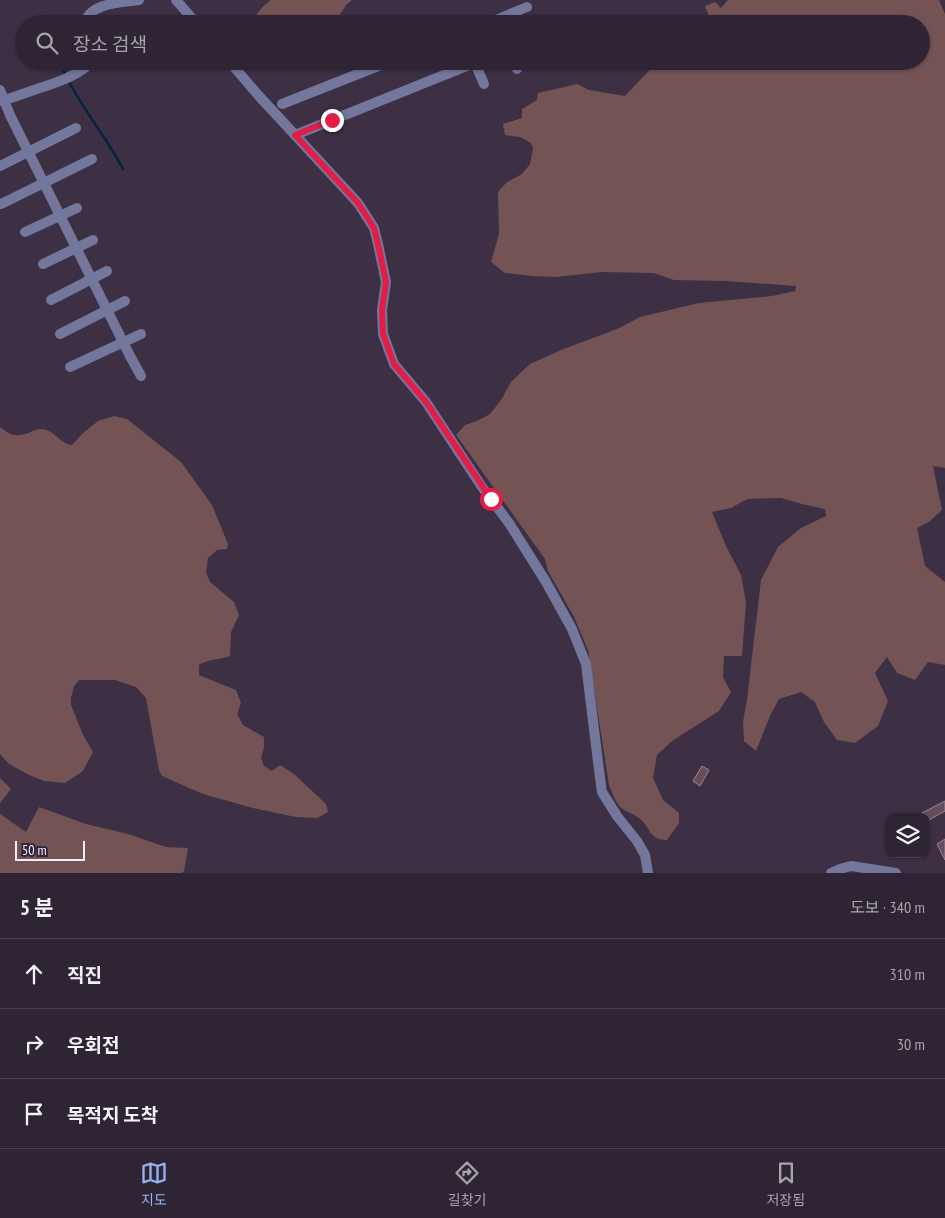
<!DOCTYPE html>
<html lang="ko">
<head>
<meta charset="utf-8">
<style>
	:root { --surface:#2e2434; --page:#3a3040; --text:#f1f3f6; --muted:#a7a4ac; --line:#49414f; --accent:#95b2f1 }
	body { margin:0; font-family:"PT Sans Narrow","Noto Sans KR",sans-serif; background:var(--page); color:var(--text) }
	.controls { position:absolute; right:15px; bottom:15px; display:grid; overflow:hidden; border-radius:10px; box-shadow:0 1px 4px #0004 }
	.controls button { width:45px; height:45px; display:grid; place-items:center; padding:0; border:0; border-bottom:1px solid var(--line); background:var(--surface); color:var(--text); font:25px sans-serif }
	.scale { position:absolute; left:15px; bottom:12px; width:70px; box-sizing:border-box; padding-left:5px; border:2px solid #f4ecfa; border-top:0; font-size:14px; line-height:18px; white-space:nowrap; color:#f4ecfa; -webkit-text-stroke:4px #32263a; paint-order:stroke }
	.stop { position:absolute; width:15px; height:15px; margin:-11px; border:4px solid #e11d48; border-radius:50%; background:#fff }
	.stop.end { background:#e11d48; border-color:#fff; box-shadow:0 1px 5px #0008 }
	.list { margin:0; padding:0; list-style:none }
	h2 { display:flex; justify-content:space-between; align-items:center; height:65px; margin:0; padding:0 20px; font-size:21px }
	h2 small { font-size:16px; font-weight:400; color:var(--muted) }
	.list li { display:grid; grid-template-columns:32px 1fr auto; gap:15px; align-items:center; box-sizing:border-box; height:70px; padding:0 20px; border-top:1px solid var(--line) }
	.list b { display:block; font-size:19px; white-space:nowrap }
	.list em { font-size:16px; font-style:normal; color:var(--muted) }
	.icon { flex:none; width:28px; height:28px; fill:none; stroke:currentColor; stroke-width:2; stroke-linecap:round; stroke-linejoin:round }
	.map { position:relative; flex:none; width:945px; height:873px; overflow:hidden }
	.search { position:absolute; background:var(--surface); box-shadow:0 1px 4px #0004; left:15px; right:15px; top:15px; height:55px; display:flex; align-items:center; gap:12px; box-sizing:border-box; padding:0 18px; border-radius:28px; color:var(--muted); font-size:19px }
	.sheet { height:275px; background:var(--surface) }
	nav { display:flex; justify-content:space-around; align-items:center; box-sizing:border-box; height:70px; border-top:1px solid var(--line); background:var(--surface); font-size:14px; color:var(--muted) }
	nav a { display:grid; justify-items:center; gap:2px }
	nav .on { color:var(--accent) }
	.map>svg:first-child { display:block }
</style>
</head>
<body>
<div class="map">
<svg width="945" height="873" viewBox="0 0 945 873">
	<rect width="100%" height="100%" fill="#3d3045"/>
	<!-- green -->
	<g fill="#745355">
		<path d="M271 0H352L346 5 334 24H252C256 13 262 7 271 0Z"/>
		<path d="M728 0H939L945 14V468L933 466 942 510 929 522 917 528 925 566 945 582V665L928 662 915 680 897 673 887 657 875 673 888 701 878 726 855 743 837 740 824 722 815 702 801 692 779 699 770 716 756 751 744 741 743 722 747 700 761 580 778 547 801 528 826 516 825 509 802 504 781 498 747 499 731 508 712 512 726 546 741 575 746 602 742 656H724L723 677 731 692 719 711 672 741 657 755 653 778 663 800 679 813V823L667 840C649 840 651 828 640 819 635 814 626 812 620 807 615 801 612 792 609 785L588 650 574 617 548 571 545 559 456 435 465 425 477 421 490 414 501 400 511 382 530 364 561 350 617 329 640 317 699 303 772 296 795 291 796 286 725 281 674 280 654 273 602 272 556 277 532 276 505 273 491 262 499 234 498 192 507 182 522 174 530 164 533 149 531 143 520 137 505 135 503 124 522 118V109L537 100 538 93 577 84 589 90 625 96 658 61H921V24H712L705 6 715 2 721 8Z"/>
		<path d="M114 416 127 419 181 462 212 505 228 544 227 549 217 550 208 558 206 572 210 582 234 602 239 615 231 632 230 656C219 660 208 659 199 665V675L236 690 241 703 237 714 243 725 264 737V748L261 758 264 766 272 771 280 765 294 774 326 804 328 812 317 818 296 817 253 808 203 794 162 776 159 770 146 698 136 687 115 680H79L74 686 71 698V705L83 735 93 752 83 771 65 783 44 781 27 774 9 764 0 754V427C12 436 14 437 29 433 32 431 37 429 41 429 54 429 60 444 72 445L83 433 98 421Z"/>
		<polygon points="0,778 11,789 0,803"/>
		<polygon points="39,807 86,824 128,834 166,847 188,848 184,871 182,873 0,873 0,814 26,832"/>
	</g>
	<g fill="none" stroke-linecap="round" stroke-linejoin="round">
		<!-- stream -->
		<g stroke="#02243f" stroke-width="2.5">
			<polyline points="58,61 66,75"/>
			<path d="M68 80C84 111 107 138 123 169"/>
		</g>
	</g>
	<!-- building -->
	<g fill="#664d5b" stroke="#9f8392">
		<polygon points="702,766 709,770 700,786 693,781"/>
		<polygon points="945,801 945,811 927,821 926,817 924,817 922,813"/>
		<polygon points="945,839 945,860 937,844"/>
	</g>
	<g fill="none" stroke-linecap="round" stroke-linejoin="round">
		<!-- minor -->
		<g stroke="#73779c" stroke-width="10">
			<polyline points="176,0 197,24"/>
			<path d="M84 24C91 2 120 3 139 0"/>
			<polyline points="486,24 527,7"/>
			<polyline points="229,61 258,95 358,203 374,228 378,244 386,282 382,310 383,334 394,364 426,402 482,487 509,523 546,582 572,629 586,664 600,778 602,792 617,816 637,841 645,855 648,873"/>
			<polyline points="474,61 484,84"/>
			<polyline points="514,61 517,69"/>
			<polyline points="0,90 10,115 130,356 141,376"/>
			<path d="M0 101C13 98 25 93 37 89 55 83 72 78 87 66L86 61"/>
			<polyline points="282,104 391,61"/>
			<polyline points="295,135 479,61"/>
			<polyline points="0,166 76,128"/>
			<polyline points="1,204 92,159"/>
			<polyline points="25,232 77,208"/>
			<polyline points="43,264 93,240"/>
			<polyline points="51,300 107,271"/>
			<polyline points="60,334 125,301"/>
			<polyline points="70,367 141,334"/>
			<polyline points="831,873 840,869 851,866 896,873"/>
		</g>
	</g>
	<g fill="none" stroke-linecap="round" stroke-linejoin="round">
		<!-- route -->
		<polyline stroke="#e11d48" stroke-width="6" points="332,120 295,135 358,203 374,228 378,244 386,282 382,310 383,334 394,364 426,402 491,499"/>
	</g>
</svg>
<div class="controls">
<button><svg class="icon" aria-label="layers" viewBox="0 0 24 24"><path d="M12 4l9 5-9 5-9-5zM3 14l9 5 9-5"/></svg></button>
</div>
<div class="scale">50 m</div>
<div class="stop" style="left:491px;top:499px"></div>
<div class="stop end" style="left:332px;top:120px"></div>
<div class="search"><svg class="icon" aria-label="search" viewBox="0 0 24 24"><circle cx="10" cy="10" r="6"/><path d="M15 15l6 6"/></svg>장소 검색</div>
</div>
<section class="sheet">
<h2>5 분<small>도보 · 340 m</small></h2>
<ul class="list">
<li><svg class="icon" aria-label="ahead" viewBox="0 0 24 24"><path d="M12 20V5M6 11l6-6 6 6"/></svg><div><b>직진</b></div><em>310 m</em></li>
<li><svg class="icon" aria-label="right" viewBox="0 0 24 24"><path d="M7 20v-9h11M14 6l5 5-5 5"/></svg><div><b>우회전</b></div><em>30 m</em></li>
<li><svg class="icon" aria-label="arrive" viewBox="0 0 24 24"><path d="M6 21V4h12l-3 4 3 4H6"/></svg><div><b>목적지 도착</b></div></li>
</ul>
</section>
<nav>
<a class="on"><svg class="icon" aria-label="map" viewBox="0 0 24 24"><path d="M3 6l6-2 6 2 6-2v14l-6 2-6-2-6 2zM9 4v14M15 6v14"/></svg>지도</a>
<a><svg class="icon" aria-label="directions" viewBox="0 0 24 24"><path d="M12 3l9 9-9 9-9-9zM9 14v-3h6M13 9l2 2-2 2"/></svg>길찾기</a>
<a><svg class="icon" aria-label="saved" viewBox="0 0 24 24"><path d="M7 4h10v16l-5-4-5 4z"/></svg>저장됨</a>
</nav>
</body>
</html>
